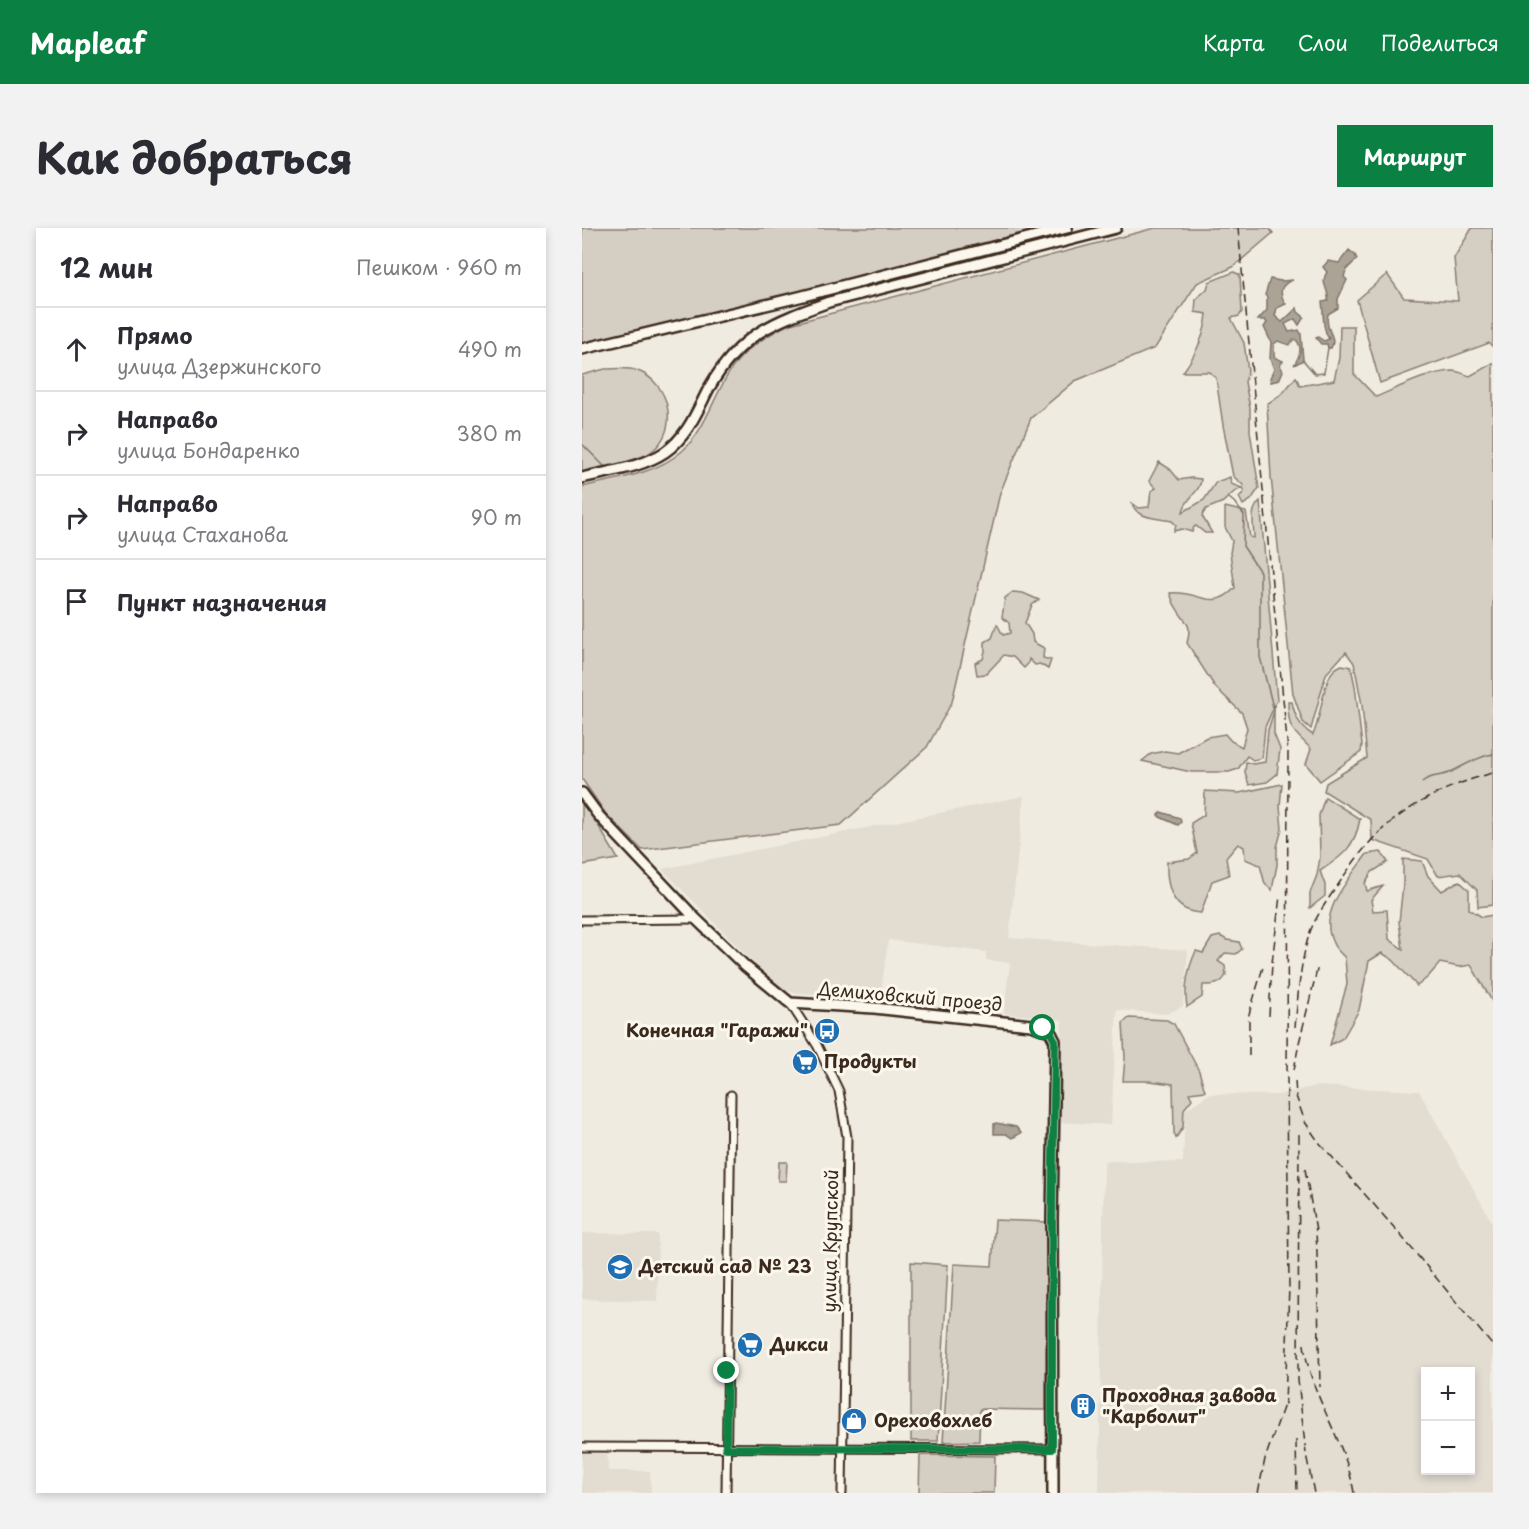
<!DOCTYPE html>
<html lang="ru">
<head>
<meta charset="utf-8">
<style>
	:root { --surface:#fff; --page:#f2f2f3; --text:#2b2b33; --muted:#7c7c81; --line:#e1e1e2; --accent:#0b8043 }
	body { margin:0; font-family:"Playpen Sans",sans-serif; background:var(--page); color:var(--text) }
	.controls { position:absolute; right:18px; bottom:18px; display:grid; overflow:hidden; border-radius:0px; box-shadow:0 3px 9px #0003 }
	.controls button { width:54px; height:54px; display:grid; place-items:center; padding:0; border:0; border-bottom:2px solid var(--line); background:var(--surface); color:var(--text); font:30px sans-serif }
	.stop { position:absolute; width:18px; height:18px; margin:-14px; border:4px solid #0b8043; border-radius:50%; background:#fff }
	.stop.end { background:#0b8043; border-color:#fff; box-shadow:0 2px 6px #0008 }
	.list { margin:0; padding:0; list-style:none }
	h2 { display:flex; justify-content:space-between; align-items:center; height:78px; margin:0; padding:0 24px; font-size:26px }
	h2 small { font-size:20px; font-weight:400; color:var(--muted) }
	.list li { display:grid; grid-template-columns:39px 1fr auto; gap:18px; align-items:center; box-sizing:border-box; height:84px; padding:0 24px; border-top:2px solid var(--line) }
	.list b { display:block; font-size:22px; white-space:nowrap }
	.list p { margin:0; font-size:20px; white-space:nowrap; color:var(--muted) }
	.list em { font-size:20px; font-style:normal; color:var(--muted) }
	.icon { flex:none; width:33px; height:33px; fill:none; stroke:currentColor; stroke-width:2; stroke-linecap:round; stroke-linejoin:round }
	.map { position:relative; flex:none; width:911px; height:1265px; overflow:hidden; border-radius:0px }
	header { display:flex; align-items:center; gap:36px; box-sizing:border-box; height:84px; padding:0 30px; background:var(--accent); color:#fff }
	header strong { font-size:28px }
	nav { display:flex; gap:33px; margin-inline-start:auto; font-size:21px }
	.intro { display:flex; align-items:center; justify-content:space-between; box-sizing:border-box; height:144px; padding:0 36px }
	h1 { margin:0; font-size:42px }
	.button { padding:15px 27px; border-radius:0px; background:var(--accent); color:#fff; font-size:21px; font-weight:700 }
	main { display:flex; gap:36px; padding:0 36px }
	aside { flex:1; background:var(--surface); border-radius:0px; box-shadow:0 3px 9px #0003 }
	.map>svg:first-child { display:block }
</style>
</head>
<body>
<header>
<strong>Mapleaf</strong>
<nav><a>Карта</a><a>Слои</a><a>Поделиться</a></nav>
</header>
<div class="intro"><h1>Как добраться</h1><a class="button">Маршрут</a></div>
<main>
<aside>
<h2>12 мин<small>Пешком · 960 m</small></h2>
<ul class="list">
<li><svg class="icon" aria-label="ahead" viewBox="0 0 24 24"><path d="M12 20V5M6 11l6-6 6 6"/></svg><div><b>Прямо</b><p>улица Дзержинского</p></div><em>490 m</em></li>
<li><svg class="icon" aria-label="right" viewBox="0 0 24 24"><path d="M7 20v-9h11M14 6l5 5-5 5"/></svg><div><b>Направо</b><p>улица Бондаренко</p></div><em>380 m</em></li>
<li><svg class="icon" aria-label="right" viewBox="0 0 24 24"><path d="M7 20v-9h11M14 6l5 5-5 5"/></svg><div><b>Направо</b><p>улица Стаханова</p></div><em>90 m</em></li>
<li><svg class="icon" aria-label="arrive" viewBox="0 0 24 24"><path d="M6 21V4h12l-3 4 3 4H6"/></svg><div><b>Пункт назначения</b></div></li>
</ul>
</aside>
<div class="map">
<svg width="911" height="1265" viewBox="0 0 911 1265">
	<rect width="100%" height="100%" fill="#f0ebe0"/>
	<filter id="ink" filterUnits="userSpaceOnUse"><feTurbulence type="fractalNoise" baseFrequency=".0167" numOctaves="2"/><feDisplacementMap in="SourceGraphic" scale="12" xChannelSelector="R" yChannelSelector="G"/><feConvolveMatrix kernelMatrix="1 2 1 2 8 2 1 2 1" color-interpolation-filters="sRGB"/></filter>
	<g filter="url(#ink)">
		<!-- built -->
		<g fill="#e2dcd1" fill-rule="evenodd">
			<polygon points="442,568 427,710 606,722 601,778 584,786 535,782 529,897 475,894 480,792 422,785 428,735 404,732 404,724 306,712 298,772 199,763 80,641"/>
			<path d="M735 858 837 863 911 996V1265H517L522 933 601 934 603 882 627 866 695 867ZM844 1144H888V1242H844Z"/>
			<polygon points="0,1005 76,1006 75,1073 0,1071"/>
			<polygon points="0,1225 25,1226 26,1243 68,1243 69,1265 0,1265"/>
		</g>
		<!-- green -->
		<g fill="#d5cec3" stroke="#887c70" stroke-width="1.5">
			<polygon points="0,0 460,0 214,64 0,115"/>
			<path d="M573 0H687L691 5 651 39 615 55 573 120 493 153 449 190 418 265 370 474 345 519 259 597 60 622 24 586 0 551V259C32 251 72 247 99 224 129 198 134 152 163 125 175 113 191 105 205 97Z"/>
			<polygon points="890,0 911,0 911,119 907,115 798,155 775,72 805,46 822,70 876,73 872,30"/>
			<path d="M652 44 658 47 660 84 657 88 649 90 662 115 666 143 663 154 668 180V203L677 260 669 272 661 277 657 269 662 264 661 257 651 248 641 197 634 150 628 144H601C614 126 623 108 625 86L613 84 614 71 625 61 627 54Z"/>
			<path d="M758 98H772V146L794 169C818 159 843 145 870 143 876 143 882 146 888 148L911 135V677L896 679 895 662 878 645 856 648 846 631 790 612 789 592 742 563 744 555 785 530 780 477 772 435 764 424 744 446 729 501 721 494 711 466 689 249 685 176 701 165 714 149 718 158 752 152 757 130Z"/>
			<path d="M23 141C34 141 46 139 56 143 88 155 98 202 70 223 51 238 23 241 0 247V147Z"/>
			<path d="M577 234 588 241 597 252 609 250 619 251C619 264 603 270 601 284L622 272 634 254 648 249 649 256 660 260 652 264 641 274 624 281 620 288 630 305H623L614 298 612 299 610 304 600 301 592 303 594 297 590 293C576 290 554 291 550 275L557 280 567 279 569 263 574 260 567 253Z"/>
			<path d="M678 273 695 472 683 499 680 530 671 532 665 528 656 541 647 544H609L560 533 569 526 583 523 596 525 625 509 643 506 649 513 660 519 665 500 660 485 633 459 605 415C611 393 602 395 594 379 591 375 590 370 588 365 615 361 629 385 653 360L648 325 650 313 643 299V279L664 284 668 309 672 310C672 297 667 283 678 273Z"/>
			<polygon points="431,364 441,365 457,372 450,377 443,395 450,406 451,414 462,420 461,430 469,432 466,441 458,436 453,437 447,431 446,436 442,440 431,429 422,427 404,446 395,447 393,435 401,431 403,423 403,414 410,410 415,396 421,407 428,405 427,395 420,389 423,370"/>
			<path d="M760 437 769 439 773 458 780 517 779 524 738 553 724 536 729 521C711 502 706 503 706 474H710C713 489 718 499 731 507 739 491 741 452 752 442 754 439 758 438 760 437Z"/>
			<polygon points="692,483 692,506 698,521 695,546 685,554 667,557 663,544 664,534 671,536 683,534 686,502"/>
			<path d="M700 556 698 578 700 601 695 619V637L690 662 683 656 678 637 663 631 662 619 656 616 644 630 647 647 630 653 619 685C590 684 584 658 585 634L607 631 615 625 609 595 622 587 623 563 657 565Z"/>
			<path d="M743 569 778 591C773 619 761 628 738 643L743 657V668L728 680V665L735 647 738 629 737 587Z"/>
			<polygon points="0,570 36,631 0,637"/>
			<path d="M799 624 806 634 790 644 783 655 785 663 801 658 789 672 791 683 805 682 807 711 821 721 817 694 821 656V631L840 633 846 648 860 663 877 653 887 662V681L900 689 911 687V775L889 737 877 739 858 735 846 749 835 758 811 732 800 725 787 733 777 782 761 810 748 817 765 756 763 730C759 725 753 721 751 715 735 684 768 650 785 626Z"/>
			<path d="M638 708 645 712 657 714 660 721 654 726 643 725 636 733 643 738 644 747C639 757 632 757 621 757L620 769 605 779C602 760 606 740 614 723L621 725 630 710Z"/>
			<polygon points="547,790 585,792 592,796 617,843 623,863 607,865 610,871 602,881 601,899 594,910 592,905 591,856 567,853 541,853 543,830 541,795"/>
			<polygon points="197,934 205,934 204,953 196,953"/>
			<polygon points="413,992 466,994 464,1182 398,1181 397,1213 361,1214 372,1036 410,1038"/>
			<polygon points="329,1034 366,1037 356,1213 329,1213"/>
			<polygon points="338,1227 413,1228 412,1265 337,1265"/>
		</g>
		<!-- water -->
		<g fill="#aca397" stroke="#7f7367" stroke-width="1.5">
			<path d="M767 22 773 27 775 31 764 42 762 49 765 52 756 71V80L746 86C742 104 756 108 749 120H746L745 116H739L734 110 736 109 742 113 747 111C740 100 742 87 740 74L746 73C748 61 737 56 745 44L741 39 746 33 757 35Z"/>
			<path d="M688 51 699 53 711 52C698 56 696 65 704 76L695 80 693 88 700 94 715 80 716 84 722 89 717 97 713 91 703 96 707 104 717 102 719 106 721 132 712 137C717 129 722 119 713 111L707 117 696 113 692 116V129L701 133 698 137 701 143 697 152 689 154 688 150 692 141 688 131 689 114 682 99 685 95 683 92H676L685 82V69L683 67Z"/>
			<polygon points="579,584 598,590 599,594 596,597 578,589 576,587"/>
			<polygon points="414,895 434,899 439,905 430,910 424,906 412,906 412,896"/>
		</g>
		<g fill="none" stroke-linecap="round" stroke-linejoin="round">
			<!-- stream -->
			<g stroke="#7f7367" stroke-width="1.5">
				<polyline points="721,132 733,146 742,145 746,120"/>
				<polyline points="0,216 23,239 4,245"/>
				<polyline points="647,270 652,274 662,287 661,318 678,344 678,429 692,483"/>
				<path d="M840 554C849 547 857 549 867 545 882 538 894 529 911 526"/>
			</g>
			<!-- minor casing -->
			<g stroke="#3b2a1e" stroke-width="11">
				<g id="minor">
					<polyline points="0,692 114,691"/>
					<polyline points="208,775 235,817 257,863 265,909 260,1265"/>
					<polyline points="0,1219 470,1221"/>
					<polyline points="144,1265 149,867"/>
				</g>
			</g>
			<!-- secondary casing -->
			<g stroke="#3b2a1e" stroke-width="14">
				<g id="secondary">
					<polyline points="0,121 217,69 485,0"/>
					<path d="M0 250C27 243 59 240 83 224 106 208 115 183 127 160 158 106 191 94 247 74L534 0"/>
					<polyline points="0,565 17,588 114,691 163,738 208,775 292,780 449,797 468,803 473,813 470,990 471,1265"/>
				</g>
			</g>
			<!-- minor -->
			<use href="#minor" stroke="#fbf7ec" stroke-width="7"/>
			<!-- secondary -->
			<use href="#secondary" stroke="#fbf7ec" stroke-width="9"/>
			<!-- rail -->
			<g stroke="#3b2a1e" stroke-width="1.5" stroke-dasharray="9 4.5" stroke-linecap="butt">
				<polyline points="656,0 706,523 705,860 707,1058 703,1177"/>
				<polyline points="687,788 690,735 698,668"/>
				<path d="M713 799C716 768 718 734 728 704 734 688 746 671 756 657 769 637 784 616 802 600 833 573 872 555 911 545"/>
				<polyline points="667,828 667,786 682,736"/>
				<polyline points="712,842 717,815 736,738"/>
				<polyline points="713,853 714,868 723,894 736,913 816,1004 911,1118"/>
				<polyline points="717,906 716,1152 724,1226 732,1265"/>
				<polyline points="723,941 734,1003 735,1025 738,1159"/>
				<path d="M722 1116C728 1169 764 1212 772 1265"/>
				<polyline points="714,1212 715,1265"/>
				<polyline points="676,1265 683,1231 704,1171"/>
			</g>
		</g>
	</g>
	<g fill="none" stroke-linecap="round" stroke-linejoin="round" filter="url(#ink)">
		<!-- route -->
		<polyline stroke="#0b8043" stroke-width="8" points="145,1143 144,1220 470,1221 470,990 473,813 468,803 461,800"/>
	</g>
	<!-- icons -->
	<defs>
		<g id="bus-disc" transform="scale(1.35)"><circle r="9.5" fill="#1f6fb2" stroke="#fbf7ec"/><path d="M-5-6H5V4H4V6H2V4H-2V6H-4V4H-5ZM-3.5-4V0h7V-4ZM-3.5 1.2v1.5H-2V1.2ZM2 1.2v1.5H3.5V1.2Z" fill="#fff"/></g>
		<g id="supermarket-disc" transform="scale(1.35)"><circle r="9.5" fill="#1f6fb2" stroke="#fbf7ec"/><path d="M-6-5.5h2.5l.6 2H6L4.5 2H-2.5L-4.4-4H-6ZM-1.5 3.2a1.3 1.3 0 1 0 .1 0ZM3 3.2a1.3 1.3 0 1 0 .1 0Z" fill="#fff"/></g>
		<g id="school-disc" transform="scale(1.35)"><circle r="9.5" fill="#1f6fb2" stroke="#fbf7ec"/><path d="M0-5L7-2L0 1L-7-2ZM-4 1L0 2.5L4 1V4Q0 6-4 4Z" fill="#fff"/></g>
		<g id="building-disc" transform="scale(1.35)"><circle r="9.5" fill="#1f6fb2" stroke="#fbf7ec"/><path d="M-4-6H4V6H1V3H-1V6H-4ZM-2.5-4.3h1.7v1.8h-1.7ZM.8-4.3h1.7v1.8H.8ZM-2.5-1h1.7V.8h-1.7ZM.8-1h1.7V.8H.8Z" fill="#fff"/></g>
		<g id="shop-disc" transform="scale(1.35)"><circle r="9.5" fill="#1f6fb2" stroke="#fbf7ec"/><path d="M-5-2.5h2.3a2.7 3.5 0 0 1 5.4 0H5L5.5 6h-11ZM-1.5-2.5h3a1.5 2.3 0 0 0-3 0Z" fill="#fff"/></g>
	</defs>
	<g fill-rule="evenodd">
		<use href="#bus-disc" x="245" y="803"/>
		<use href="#supermarket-disc" x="223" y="834"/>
		<use href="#school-disc" x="38" y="1039"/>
		<use href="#supermarket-disc" x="168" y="1117"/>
		<use href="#building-disc" x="501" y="1178"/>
		<use href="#shop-disc" x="272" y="1193"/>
	</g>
	<g text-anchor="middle" stroke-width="6" stroke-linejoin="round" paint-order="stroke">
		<!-- street labels -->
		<g font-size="18" fill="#3b2a1e" stroke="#fbf7ec">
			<text transform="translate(328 769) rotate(5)" y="6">Демиховский проезд</text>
			<text transform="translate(249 1013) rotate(-89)" y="6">улица Крупской</text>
		</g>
		<!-- poi labels -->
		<g font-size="18" font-weight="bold" fill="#3b2a1e" stroke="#fbf7ec" text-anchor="start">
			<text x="226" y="809" text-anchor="end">Конечная "Гаражи"</text>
			<text x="242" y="840">Продукты</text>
			<text x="57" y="1045">Детский сад № 23</text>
			<text x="188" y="1123">Дикси</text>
			<text x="520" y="1174">Проходная завода<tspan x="520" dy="21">"Карболит"</tspan></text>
			<text x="292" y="1199">Ореховохлеб</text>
		</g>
	</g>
</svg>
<div class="controls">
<button>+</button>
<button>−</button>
</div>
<div class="stop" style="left:461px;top:800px"></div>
<div class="stop end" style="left:145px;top:1143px"></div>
</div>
</main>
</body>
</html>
